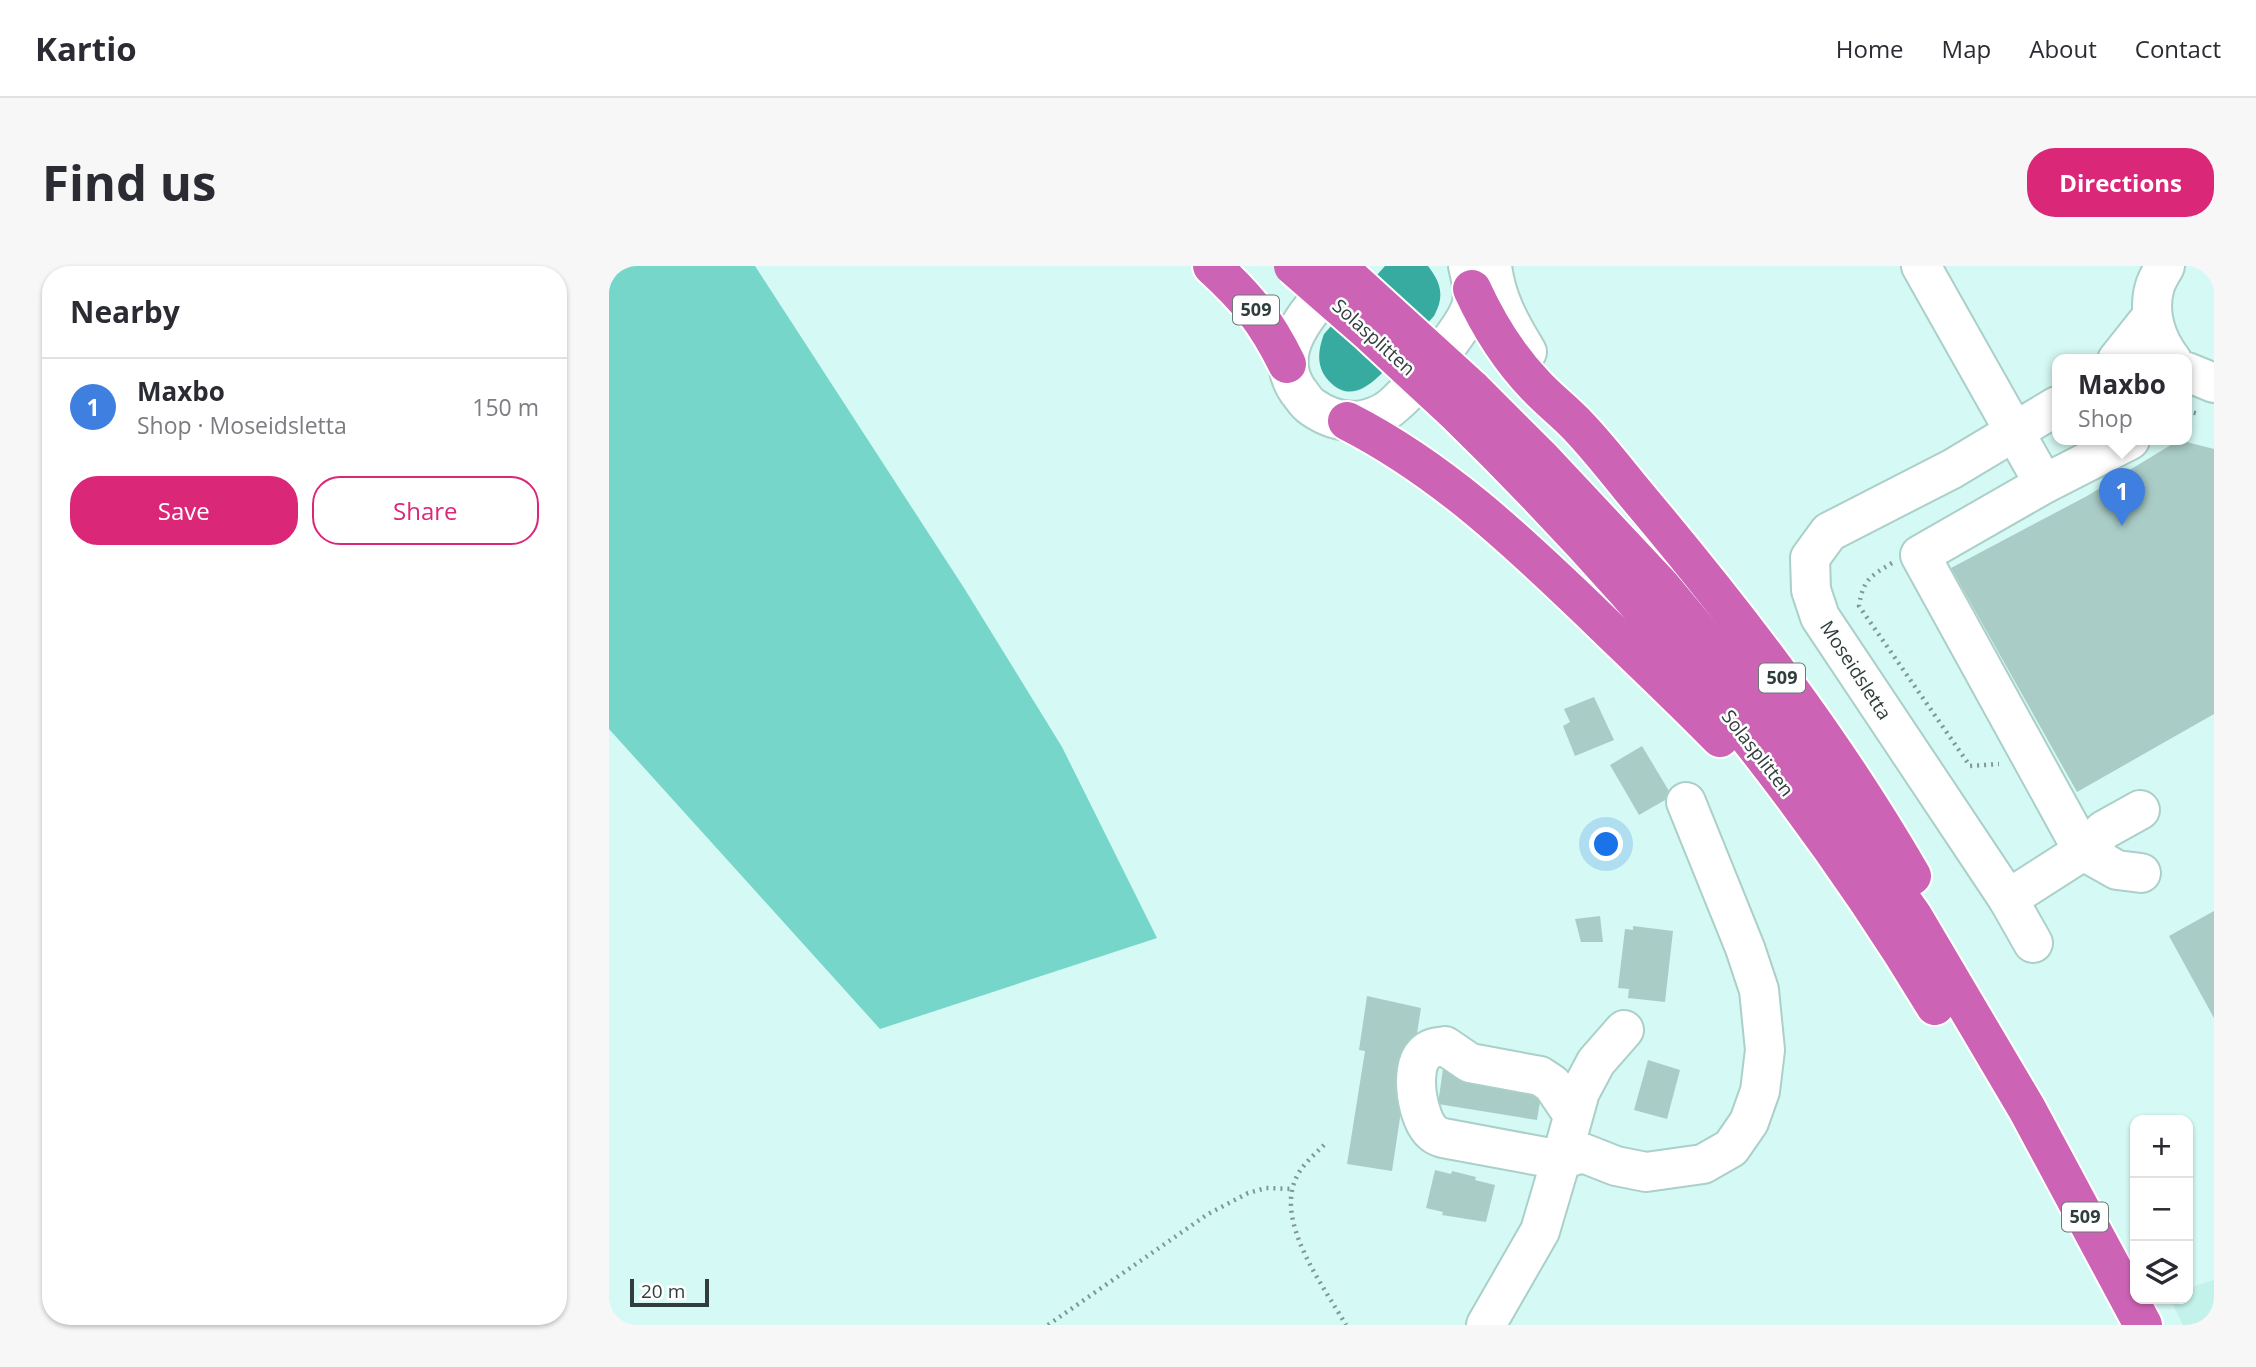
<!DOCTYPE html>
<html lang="en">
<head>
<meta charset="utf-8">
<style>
	:root { --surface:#fff; --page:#f7f7f7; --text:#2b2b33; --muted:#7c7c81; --line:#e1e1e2; --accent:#db2777 }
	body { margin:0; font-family:"Open Sans",sans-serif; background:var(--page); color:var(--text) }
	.controls { position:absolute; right:21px; bottom:21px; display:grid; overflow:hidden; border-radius:14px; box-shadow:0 2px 5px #0004 }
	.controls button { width:63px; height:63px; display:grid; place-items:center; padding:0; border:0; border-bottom:2px solid var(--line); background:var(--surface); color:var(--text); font:35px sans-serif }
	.scale { position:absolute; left:21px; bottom:18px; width:79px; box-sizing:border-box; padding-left:7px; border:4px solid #2f3e3c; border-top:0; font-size:19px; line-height:24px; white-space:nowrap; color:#2f3e3c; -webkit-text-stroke:5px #fefefe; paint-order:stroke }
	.you { position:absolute; left:998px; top:579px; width:24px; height:24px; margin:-18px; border:5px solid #fff; border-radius:50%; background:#1a73e8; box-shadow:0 0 0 10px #1a73e833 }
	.badge { display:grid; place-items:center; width:46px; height:46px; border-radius:50%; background:var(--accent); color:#fff; font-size:23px; font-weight:700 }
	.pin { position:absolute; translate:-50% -58px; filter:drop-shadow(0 2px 4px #0008) }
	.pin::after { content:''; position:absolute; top:37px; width:24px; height:21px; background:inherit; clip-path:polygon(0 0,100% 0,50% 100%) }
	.popup { position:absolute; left:1443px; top:88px; width:140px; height:91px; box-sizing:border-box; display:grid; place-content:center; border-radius:14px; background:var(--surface); filter:drop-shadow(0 2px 5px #0005); font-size:23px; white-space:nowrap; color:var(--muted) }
	.popup b { font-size:26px; color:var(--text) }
	.popup::after { content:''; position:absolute; left:50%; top:100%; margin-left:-14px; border:14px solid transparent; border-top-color:var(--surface) }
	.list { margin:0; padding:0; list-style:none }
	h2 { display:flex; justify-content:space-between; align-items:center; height:91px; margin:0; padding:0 28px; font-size:30px }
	h2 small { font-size:23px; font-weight:400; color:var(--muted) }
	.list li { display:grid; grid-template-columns:46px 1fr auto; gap:21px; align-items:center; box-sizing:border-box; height:98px; padding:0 28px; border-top:2px solid var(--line) }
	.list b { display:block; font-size:26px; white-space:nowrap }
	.list p { margin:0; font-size:23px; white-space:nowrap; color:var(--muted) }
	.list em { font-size:23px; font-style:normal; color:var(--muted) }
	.actions { display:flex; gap:14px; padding:21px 28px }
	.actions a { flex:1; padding:16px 0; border:2px solid var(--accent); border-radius:28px; text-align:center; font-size:24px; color:var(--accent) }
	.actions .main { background:var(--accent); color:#fff }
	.icon { flex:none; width:38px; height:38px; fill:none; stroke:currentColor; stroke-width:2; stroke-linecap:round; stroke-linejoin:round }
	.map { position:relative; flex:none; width:1605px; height:1059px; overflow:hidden; border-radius:28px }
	header { display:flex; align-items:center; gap:42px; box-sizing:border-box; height:98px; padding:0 35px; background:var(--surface); border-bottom:2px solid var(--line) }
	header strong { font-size:33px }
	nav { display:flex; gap:38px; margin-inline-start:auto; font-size:24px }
	.intro { display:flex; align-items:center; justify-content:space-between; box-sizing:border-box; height:168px; padding:0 42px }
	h1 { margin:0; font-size:49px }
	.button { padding:18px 32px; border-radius:28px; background:var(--accent); color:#fff; font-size:24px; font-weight:700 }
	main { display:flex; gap:42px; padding:0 42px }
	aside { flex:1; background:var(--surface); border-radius:28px; box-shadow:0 2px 5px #0004 }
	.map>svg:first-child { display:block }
</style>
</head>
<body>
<header>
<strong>Kartio</strong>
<nav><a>Home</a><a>Map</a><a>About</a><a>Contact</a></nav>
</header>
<div class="intro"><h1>Find us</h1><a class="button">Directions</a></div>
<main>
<aside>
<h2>Nearby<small></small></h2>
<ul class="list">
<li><span class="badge" style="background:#3f7fe0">1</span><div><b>Maxbo</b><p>Shop · Moseidsletta</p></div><em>150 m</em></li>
</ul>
<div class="actions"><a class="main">Save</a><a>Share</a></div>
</aside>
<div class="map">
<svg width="1605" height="1059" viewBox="0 0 1605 1059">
	<rect width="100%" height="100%" fill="#d5f9f4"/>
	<!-- built -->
	<polygon fill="#c3f2ea" points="1605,1014 1605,1059 1574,1059 1561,1033 1579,1033 1579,1022"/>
	<!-- green -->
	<polygon fill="#75d6c9" points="0,0 146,0 355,322 453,481 548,672 271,763 0,463"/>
	<!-- water -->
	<path fill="#37ab9f" d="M776 0H819C832 17 836 30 825 50 814 62 803 74 792 86 774 106 746 145 719 114 707 100 709 84 715 68Z"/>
	<!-- building -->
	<g fill="#a9ccc6">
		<polygon points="1570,174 1605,183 1605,448 1468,526 1342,302 1478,230"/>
		<polygon points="985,431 1005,474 966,490 954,460 961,456 955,443"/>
		<polygon points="1033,480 1063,530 1030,549 1001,499"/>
		<polygon points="1605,645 1605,752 1560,670"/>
		<polygon points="991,650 994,676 972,676 966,653"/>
		<polygon points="1024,660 1064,665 1056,736 1019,732 1020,723 1009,722 1016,663 1024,664"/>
		<polygon points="758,730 812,742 804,793 800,792 783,905 738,898 756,785 750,784"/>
		<polygon points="1039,794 1071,804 1058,853 1025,844"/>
		<polygon points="834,803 934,818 928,854 829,838"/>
		<polygon points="826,904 842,908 843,905 867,911 866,914 886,919 877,956 833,949 834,946 817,942"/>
	</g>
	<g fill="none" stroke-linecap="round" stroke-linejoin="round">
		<!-- minor casing -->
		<g stroke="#abcfc9" stroke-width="42">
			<g id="minor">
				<path d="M883 0C887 33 901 58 918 86"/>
				<polyline points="1312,0 1435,218"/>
				<path d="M1556 0C1553 6 1548 13 1546 20 1538 46 1547 74 1563 94"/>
				<path d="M738 3C710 35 658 80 689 125 694 131 697 137 703 141 720 153 738 158 758 153 769 150 779 145 786 138 806 120 858 61 863 37 865 25 862 12 859 0"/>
				<polyline points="1508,94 1543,50"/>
				<polyline points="1578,106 1605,117"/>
				<polyline points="1531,544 1495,564 1474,585 1508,604 1532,607"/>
				<polyline points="1399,633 1474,585 1311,289 1435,218 1521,174"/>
				<polyline points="1424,677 1399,633 1211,351 1202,324 1201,292 1220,266 1343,203 1448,140"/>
				<path d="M964 849 943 818 931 810 861 797 836 780C828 781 820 782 815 788 800 803 808 854 824 867 827 870 831 871 834 872L952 894 971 826 987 796 1015 764"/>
				<polyline points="877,1059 931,965 952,894 974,887 1007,900 1037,906 1094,898 1122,882 1140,856 1151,825 1156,784 1150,724 1136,682 1077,536"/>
			</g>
		</g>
		<!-- highway casing -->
		<g stroke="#fff" stroke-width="42">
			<g id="highway">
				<path d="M603 0C638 32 657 55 678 98"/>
				<path d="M863 23C879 58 900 92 927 120 940 134 956 146 969 160 992 184 1012 211 1034 237 1133 355 1226 477 1303 610"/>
				<polyline points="862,122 933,193 1053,321 1168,460 1254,579 1304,650 1418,843 1534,1059"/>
				<path d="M843 143C1023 318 1196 524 1326 740"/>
				<path d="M738 155C832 203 906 273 981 345 1024 387 1069 429 1111 472"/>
			</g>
		</g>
		<!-- path -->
		<g stroke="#7f9895" stroke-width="4.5" stroke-dasharray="2 5" stroke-linecap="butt">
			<polyline points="1578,145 1590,148"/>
			<path d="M1283 297C1262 310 1254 313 1250 340L1361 500 1390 498"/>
			<path d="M715 879C705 889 693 899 687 912 666 957 715 1021 737 1059"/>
			<polyline points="439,1059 599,948 639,927 657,922 683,923"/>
		</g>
		<!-- minor -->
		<use href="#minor" stroke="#fff" stroke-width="38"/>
		<!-- highway -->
		<use href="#highway" stroke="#cc63b5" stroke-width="38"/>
		<!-- highway-bridge casing -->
		<g stroke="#fff" stroke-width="42" stroke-linecap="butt">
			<g id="highway-bridge">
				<polyline points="684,0 762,68 843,143"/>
				<polyline points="728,0 862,122"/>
			</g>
		</g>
		<!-- highway-bridge -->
		<use href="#highway-bridge" stroke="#cc63b5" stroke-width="38"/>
	</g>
	<g text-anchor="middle" stroke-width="5" stroke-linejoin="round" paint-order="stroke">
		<!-- shield labels -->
		<g fill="#fefefe" stroke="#6d7876" stroke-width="2">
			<rect x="624" y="29.5" width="46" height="29" rx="5"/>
			<rect x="1150" y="397.5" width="46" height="29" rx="5"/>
			<rect x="1453" y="936.5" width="46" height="29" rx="5"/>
		</g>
		<g font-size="18" font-weight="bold" fill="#2f3e3c">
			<text x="647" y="50">509</text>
			<text x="1173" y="418">509</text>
			<text x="1476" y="957">509</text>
		</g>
		<!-- street labels -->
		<g font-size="19" fill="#2f3e3c" stroke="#fefefe">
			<text transform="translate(765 71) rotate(42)" y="7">Solasplitten</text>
			<text transform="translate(1247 404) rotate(57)" y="7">Moseidsletta</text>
			<text transform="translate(1149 487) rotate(52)" y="7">Solasplitten</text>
		</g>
	</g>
</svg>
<div class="controls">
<button>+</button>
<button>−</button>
<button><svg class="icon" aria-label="layers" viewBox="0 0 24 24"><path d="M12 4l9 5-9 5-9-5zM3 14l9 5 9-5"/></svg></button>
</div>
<div class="scale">20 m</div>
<div class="you"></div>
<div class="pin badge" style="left:1513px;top:260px;background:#3f7fe0">1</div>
<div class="popup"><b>Maxbo</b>Shop</div>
</div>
</main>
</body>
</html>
